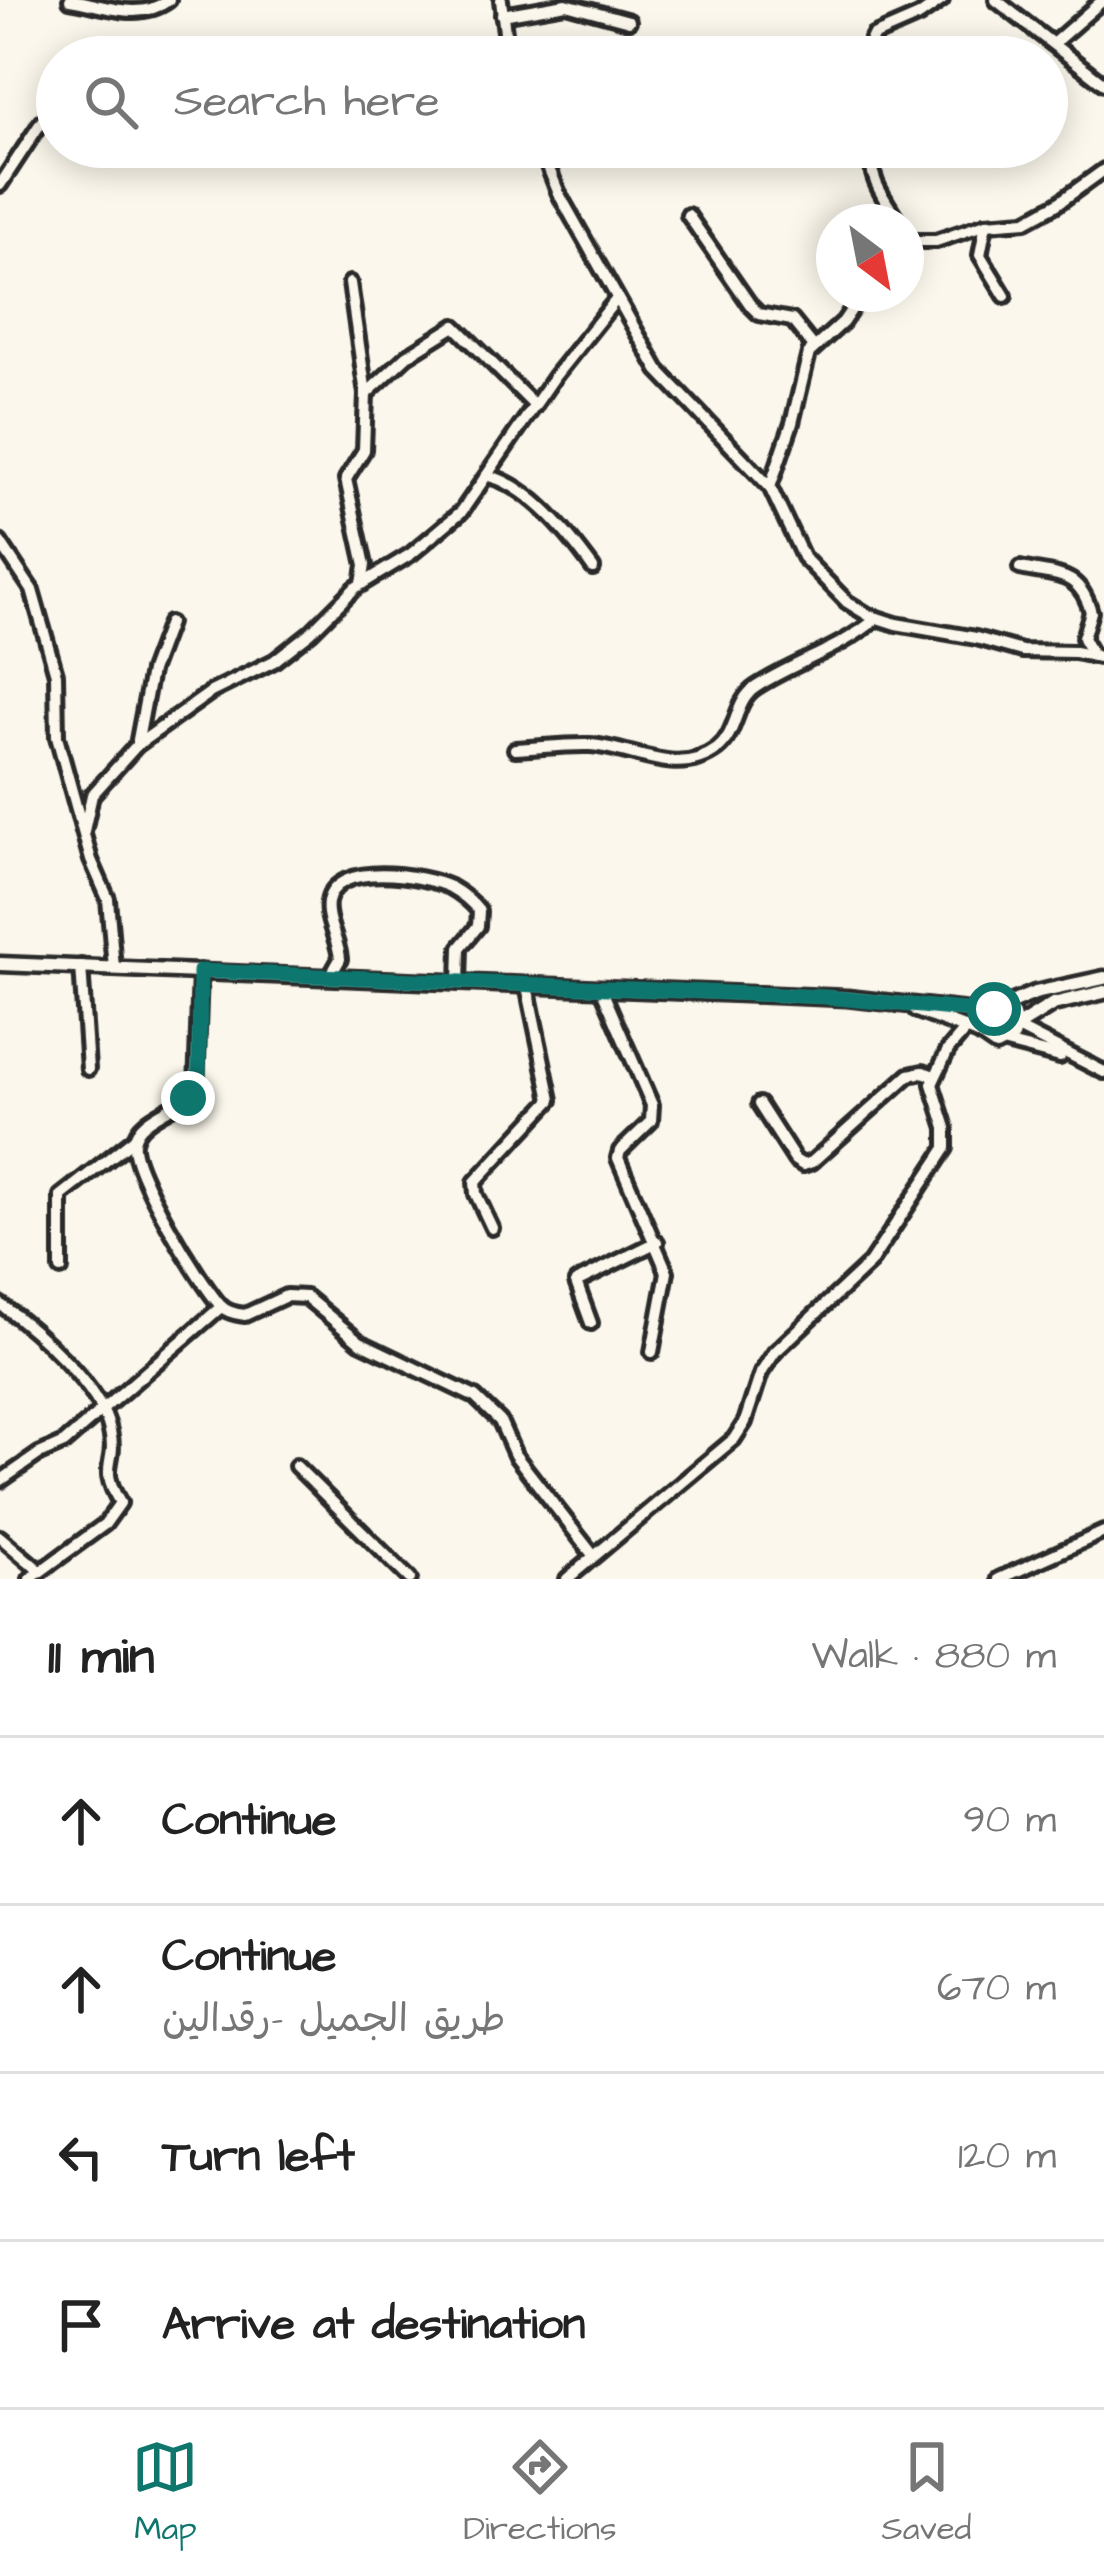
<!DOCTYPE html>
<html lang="en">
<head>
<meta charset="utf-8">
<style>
	:root { --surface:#fff; --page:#f2f2f2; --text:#222; --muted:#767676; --line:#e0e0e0; --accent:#0f766e }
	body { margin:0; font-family:"Architects Daughter","Playpen Sans Arabic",sans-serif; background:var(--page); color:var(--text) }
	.compass { position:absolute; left:816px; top:204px; width:108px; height:108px; border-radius:50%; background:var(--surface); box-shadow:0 6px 30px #0003; rotate:148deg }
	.stop { position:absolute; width:36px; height:36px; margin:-27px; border:9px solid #0f766e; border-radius:50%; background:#fff }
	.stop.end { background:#0f766e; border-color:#fff; box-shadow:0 3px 12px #0008 }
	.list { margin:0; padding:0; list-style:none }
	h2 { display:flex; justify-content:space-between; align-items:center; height:156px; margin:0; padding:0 48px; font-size:51px }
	h2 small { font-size:39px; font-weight:400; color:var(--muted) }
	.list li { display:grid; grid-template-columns:78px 1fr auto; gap:36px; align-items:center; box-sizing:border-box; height:168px; padding:0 48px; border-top:3px solid var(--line) }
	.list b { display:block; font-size:45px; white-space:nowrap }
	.list p { margin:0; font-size:39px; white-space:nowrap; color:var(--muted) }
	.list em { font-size:39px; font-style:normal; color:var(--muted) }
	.icon { flex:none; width:66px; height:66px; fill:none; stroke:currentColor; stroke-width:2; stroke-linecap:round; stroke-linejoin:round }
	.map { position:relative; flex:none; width:1104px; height:1579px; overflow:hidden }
	.search { position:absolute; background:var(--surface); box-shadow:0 6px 30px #0003; left:36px; right:36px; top:36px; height:132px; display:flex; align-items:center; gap:30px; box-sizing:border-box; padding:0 42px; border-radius:66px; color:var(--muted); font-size:45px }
	.sheet { height:828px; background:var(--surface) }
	nav { display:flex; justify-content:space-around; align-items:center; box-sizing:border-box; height:168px; border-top:3px solid var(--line); background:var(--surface); font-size:33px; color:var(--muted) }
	nav a { display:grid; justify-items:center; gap:6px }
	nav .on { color:var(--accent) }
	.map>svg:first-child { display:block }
</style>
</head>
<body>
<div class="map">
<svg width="1104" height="1579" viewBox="0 0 1104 1579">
	<rect width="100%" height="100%" fill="#fbf7ec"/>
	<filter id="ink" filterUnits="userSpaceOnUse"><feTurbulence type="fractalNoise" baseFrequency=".00833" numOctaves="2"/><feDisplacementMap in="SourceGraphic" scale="24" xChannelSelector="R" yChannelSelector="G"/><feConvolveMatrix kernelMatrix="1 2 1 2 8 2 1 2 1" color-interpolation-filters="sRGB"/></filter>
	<g filter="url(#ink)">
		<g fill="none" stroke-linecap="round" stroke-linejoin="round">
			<!-- minor casing -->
			<g stroke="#2b2b2b" stroke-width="20">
				<g id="minor">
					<path d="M70 0C104 5 139 22 169 0"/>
					<polyline points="501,0 508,57"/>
					<polyline points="996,0 1104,84"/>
					<polyline points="502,15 566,4 629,21"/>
					<polyline points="1055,42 1103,0"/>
					<polyline points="863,57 873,36 919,16 942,0"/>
					<polyline points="540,147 560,196 658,370 770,487 803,557 847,602 868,615 896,624 976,638 1022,651 1075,652 1104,658"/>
					<path d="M873 147C865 174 885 200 899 222"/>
					<polyline points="0,185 42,121 57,113"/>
					<polyline points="688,215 751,306 759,314 792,320 813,346"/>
					<polyline points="986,224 980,255 1005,296"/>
					<polyline points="906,241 936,241 986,224 1026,221 1057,204 1104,170"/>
					<polyline points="350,283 366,394 364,450 346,479 365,565 362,584"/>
					<polyline points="366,394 407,356 455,326 535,406"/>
					<path d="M489 476C531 487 569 535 593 568"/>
					<polyline points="770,487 792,423 809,353 843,322 862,294"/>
					<polyline points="0,542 32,590 56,674 57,737 91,860 108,899 114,968"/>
					<path d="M1020 568C1056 576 1079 570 1091 612L1083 638 1093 656"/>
					<polyline points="137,745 151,671 169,623"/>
					<path d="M515 749C540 748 565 744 590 745 631 747 677 779 717 749 738 733 734 701 756 687 796 661 840 650 877 618"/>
					<polyline points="84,831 92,795 137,745 211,692 274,661 311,632 355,588 411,554 462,511 555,376 615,301"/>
					<polyline points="81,966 88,1069"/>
					<path d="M200 971 196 1089C180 1109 138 1116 134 1142 130 1169 200 1283 220 1305 226 1312 235 1314 245 1315L286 1296 306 1297 360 1342 475 1397 500 1421 515 1455 593 1555"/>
					<path d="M331 975 340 959C339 941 325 920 328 902 336 860 423 875 450 887 461 893 471 901 479 911L478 926 460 948 459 983"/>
					<polyline points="601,988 652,1105 651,1121 620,1151 618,1158 667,1272 652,1352"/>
					<polyline points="1016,1027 1104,1072"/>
					<polyline points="1006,1043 1060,1057"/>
					<polyline points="759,1104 795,1160 803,1165 812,1162 909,1075 923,1072 934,1076"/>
					<polyline points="492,1228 476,1194 475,1182 551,1100 527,986"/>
					<polyline points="61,1269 61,1196 134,1139"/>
					<path d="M0 1304C36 1330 101 1387 110 1431 118 1466 97 1463 120 1503L105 1524 30 1579"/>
					<polyline points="591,1323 576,1282 657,1242"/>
					<polyline points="296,1466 410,1579"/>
					<polyline points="0,1481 39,1454 64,1443 221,1307"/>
					<polyline points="0,1537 40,1571"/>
					<polyline points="567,1579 734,1439 745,1422 761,1373 775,1352 870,1263 946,1148 946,1128 932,1084 948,1050 966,1029"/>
					<polyline points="999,1579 1104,1532"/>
				</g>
			</g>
			<!-- major casing -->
			<g stroke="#2b2b2b" stroke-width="21">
				<g id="major">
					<polyline points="0,964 847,998 985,1013"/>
					<polyline points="999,1008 1035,993 1104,978"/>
					<polyline points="916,1010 980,1034 996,1045 1013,1036 1016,1027 1013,1015 999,1008 985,1013 979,1025 980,1034"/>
					<polyline points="1016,1027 1053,1004 1104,992"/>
				</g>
			</g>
			<!-- minor -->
			<use href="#minor" stroke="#fbf7ec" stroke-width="10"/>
			<!-- major -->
			<use href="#major" stroke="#fbf7ec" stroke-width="12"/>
		</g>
	</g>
	<g fill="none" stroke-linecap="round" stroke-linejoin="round" filter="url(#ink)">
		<!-- route -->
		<polyline stroke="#0f766e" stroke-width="15" points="188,1098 199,1081 200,971 826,997 985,1012 994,1009"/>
	</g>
</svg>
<svg class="compass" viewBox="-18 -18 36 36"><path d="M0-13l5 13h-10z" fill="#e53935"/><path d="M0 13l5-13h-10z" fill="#767676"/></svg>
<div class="stop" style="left:994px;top:1009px"></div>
<div class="stop end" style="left:188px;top:1098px"></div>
<div class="search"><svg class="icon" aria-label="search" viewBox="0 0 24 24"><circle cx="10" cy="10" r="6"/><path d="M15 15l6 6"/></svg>Search here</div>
</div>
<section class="sheet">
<h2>11 min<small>Walk · 880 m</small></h2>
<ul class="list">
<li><svg class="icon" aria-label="ahead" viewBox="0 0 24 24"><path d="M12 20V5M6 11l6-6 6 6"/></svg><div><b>Continue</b></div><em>90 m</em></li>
<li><svg class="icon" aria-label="ahead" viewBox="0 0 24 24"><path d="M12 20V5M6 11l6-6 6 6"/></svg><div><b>Continue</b><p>طريق الجميل -رقدالين</p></div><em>670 m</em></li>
<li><svg class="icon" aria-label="left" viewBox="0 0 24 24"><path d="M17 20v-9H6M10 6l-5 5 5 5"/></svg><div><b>Turn left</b></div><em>120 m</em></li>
<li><svg class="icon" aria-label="arrive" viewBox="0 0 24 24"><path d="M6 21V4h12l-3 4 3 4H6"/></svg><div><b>Arrive at destination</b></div></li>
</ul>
</section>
<nav>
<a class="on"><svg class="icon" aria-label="map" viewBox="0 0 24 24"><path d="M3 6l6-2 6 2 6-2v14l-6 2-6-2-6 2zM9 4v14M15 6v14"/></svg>Map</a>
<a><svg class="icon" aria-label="directions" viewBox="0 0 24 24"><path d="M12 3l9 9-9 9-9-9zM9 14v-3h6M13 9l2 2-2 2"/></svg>Directions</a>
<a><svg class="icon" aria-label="saved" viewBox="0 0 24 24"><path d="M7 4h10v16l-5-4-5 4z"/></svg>Saved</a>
</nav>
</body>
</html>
